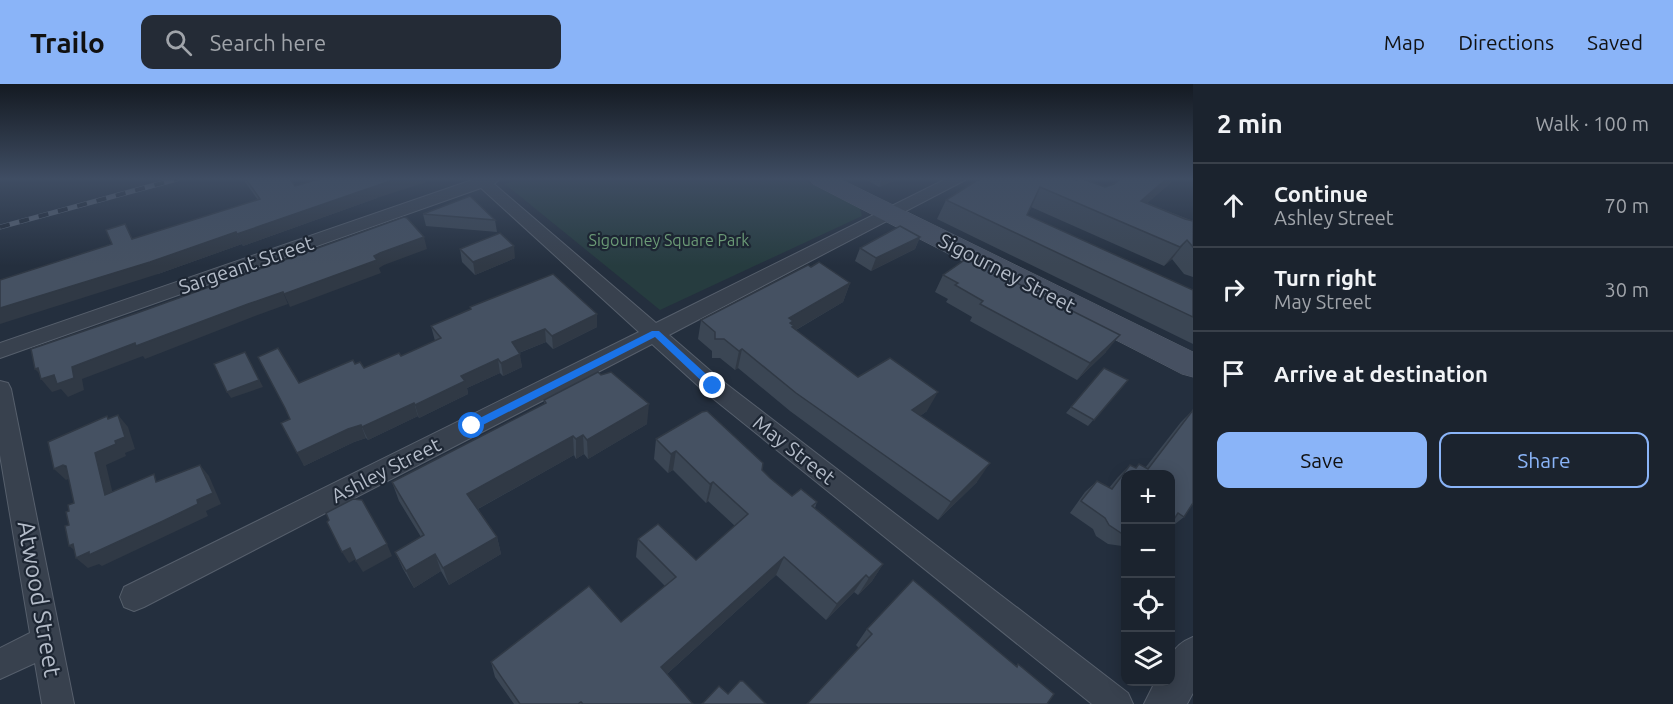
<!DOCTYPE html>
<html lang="en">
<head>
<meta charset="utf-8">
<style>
	:root { --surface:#1b232e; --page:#242b36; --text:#f1f3f6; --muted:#a0a4aa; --line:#39404a; --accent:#8ab4f8 }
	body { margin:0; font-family:Ubuntu,sans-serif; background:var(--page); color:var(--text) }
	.controls { position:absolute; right:18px; bottom:18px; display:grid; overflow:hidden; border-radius:12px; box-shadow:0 3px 15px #0003 }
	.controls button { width:54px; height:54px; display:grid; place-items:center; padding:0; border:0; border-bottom:2px solid var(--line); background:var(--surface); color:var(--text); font:30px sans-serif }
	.stop { position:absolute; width:18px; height:18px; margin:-14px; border:4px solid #1a73e8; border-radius:50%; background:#fff }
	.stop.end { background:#1a73e8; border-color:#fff; box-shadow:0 2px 6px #0008 }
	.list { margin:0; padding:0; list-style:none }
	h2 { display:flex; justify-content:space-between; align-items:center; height:78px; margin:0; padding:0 24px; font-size:26px }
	h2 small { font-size:20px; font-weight:400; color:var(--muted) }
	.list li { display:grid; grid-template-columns:39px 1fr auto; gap:18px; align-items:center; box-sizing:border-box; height:84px; padding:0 24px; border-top:2px solid var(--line) }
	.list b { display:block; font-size:22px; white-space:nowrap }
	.list p { margin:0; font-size:20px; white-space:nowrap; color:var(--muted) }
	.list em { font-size:20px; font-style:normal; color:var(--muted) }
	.actions { display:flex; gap:12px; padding:18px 24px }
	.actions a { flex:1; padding:14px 0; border:2px solid var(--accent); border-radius:12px; text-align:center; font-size:21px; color:var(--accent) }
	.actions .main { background:var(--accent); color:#111 }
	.icon { flex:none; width:33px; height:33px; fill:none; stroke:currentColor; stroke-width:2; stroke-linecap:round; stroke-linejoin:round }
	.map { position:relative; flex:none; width:1193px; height:620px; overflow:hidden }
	header { display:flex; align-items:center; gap:36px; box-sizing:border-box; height:84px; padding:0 30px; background:var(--accent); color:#111 }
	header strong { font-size:28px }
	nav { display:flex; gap:33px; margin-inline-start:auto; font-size:21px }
	.search { width:420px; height:54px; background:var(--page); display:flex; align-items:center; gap:15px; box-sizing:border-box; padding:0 21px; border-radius:12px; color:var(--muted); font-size:22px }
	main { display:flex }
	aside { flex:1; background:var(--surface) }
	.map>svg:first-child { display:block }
</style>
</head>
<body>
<header>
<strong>Trailo</strong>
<div class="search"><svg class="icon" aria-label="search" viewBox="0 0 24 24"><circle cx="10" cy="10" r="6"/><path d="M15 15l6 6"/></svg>Search here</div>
<nav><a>Map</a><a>Directions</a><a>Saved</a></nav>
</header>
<main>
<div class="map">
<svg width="1193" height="620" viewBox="0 0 1193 620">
	<rect width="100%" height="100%" fill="#242f3e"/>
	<!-- green -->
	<polygon fill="#263c3f" points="517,95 802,95 860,124 862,132 660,226 505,100"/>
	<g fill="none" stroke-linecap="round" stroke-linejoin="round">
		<!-- minor casing -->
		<g stroke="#565f6c" stroke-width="2">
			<g id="minor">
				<polygon points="475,95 500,95 494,100 656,239 946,95 967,95 669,251 721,296 1128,609 1133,620 1092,620 705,308 652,260 144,523 134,527 124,523 120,513 124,503 639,248 481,104 0,274 0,259"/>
				<polygon points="0,297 8,299 11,305 74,620 42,620 35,579 0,595 0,564 30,549 0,371"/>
			</g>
		</g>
		<!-- tertiary casing -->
		<g stroke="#565f6c" stroke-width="2">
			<path id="tertiary" d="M1193 553V609L1187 620H1144L1155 598H1170C1170 574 1169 563 1193 553Z"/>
		</g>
		<!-- secondary casing -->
		<g stroke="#565f6c" stroke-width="1">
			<polygon id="secondary" points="810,95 840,95 1193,268 1193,293 1182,290 813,100"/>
		</g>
		<!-- minor -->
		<use href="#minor" fill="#38414e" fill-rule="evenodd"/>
		<!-- tertiary -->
		<use href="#tertiary" fill="#38414e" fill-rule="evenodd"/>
		<!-- secondary -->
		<use href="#secondary" fill="#465061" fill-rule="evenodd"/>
		<!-- rail casing -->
		<g stroke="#5a6575" stroke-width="5">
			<polyline id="rail" points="0,143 177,95"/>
		</g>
		<!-- rail -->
		<use href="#rail" stroke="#1d2633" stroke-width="4" stroke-dasharray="10" stroke-linecap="butt"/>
	</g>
	<!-- wall -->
	<g fill="#3b4654">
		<polygon points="243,95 290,95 295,102 377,114 243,162 242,160 158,190 134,155 258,116"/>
		<polygon points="865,95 898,95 879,103"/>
		<polygon points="979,95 1105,103 1175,95 1147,119 1193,137 1193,193 1184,190 1172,175 1164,182 1031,123 1027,131 1193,206 1193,260 937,135 946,116"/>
		<polygon points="423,130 495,136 497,148 426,142"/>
		<polygon points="920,153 915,165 871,187 855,177 860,164"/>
		<polygon points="460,165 515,174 475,191 462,178"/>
		<polygon points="811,183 850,199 843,218 796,246 858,293 927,327 920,332 977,398 938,436 790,327 738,284 735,286 720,274 712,274 712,267 698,255 701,236"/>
		<polygon points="1001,190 1106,268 1077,296 970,237 972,233 946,218 948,215 935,208 943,191"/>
		<polygon points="470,223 597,243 553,265 546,258 519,269 522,283 503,292 500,289 467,304 468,310 419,334 418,332 368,356 366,354 354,358 304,382 290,335 299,299 355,280 364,284 401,272 435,257 431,242 470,225"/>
		<polygon points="1104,284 1128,296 1088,342 1066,329"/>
		<polygon points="544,316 647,340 588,375 584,370 576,375 574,371 478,425 497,453 501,470 449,501 441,487 414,504 403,485 395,468 421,453 399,417 392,398 544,320"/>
		<polygon points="1193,326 1184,433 1170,444 1170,390 1125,390 1125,464 1122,462 1108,460 1096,452 1093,445 1070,429 1085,408 1097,397 1109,404 1118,393 1130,381 1135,384 1145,384 1181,338"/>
		<polygon points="656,355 762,386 770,394 792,412 817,418 815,424 883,480 872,497 858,511 854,508 826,536 776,491 667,590 693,620 514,620 495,593 491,578 621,538 665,502 636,473 638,455 696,476 735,442 708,417 706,419 673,386 668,389 654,375"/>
		<polygon points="867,545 1016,582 1018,580 1047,620 859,564 856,561"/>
	</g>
	<!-- shaded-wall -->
	<g fill="#303945">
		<polygon points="396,95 436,95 377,114 243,162 237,150"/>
		<polygon points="882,95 898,95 879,103"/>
		<polygon points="1166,95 1175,95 1128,136 1141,117"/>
		<polygon points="236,148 242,160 158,190 0,240 0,224"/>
		<polygon points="424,153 427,165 384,181 379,184 381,189 290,223 284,210 380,169"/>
		<polygon points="920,153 915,165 871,187 876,174"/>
		<polygon points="1187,156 1172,175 1164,182 1180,163"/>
		<polygon points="514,162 515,174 475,191 473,178"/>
		<polygon points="850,199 843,218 792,248 789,234"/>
		<polygon points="283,208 288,220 255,232 145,275 143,272 82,295 84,306 68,313 61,305 52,308 41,295 44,294 35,285 38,284 72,283 135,259"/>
		<polygon points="597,230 597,243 553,265 552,252"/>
		<polygon points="545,245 546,258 513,271 512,258"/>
		<polygon points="1120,251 1106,268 1077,296 1090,279"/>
		<polygon points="742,265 738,284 735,286 739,267"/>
		<polygon points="245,268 263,303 231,314 227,308"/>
		<polygon points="520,270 522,283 503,292 501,279"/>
		<polygon points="498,275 500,289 467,304 468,310 419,334 415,321 461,292"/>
		<polygon points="938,308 927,327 902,345 912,326"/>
		<polygon points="414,319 418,332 368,356 362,343"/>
		<polygon points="649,320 647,340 588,375 587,356"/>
		<polygon points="118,331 128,343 135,365 125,369 126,372 106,381 116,423 105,411 95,369 115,357"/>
		<polygon points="361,341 366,354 354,358 304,382 297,369 348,345"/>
		<polygon points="583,351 584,370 576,375 576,355"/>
		<polygon points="573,352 574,371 472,428 467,410"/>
		<polygon points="676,367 673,386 668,389 671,370"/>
		<polygon points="990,379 977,398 938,436 951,418"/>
		<polygon points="63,381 75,392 66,396 54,385"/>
		<polygon points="200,381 209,392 221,420 206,427 208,432 102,482 99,480 88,484 76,474 81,471 69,462 197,416"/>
		<polygon points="713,398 708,417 706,419 710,400"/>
		<polygon points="497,453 501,470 449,501 443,484"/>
		<polygon points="387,460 392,472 363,488 356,477"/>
		<polygon points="350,464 356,475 349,479 342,468"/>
		<polygon points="435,470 441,487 414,504 406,487"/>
		<polygon points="784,473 776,491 658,598 661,583"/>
		<polygon points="883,480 872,497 858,511 869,494"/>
		<polygon points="866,491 854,508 826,536 837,520"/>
	</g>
	<!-- building -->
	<g fill="#455162" stroke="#303945" stroke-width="1.5">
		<polygon points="246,95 290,95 295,102 319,95 396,95 237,150 236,148 150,178 0,224 0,196 112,160 106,146 125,140 132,155 260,115"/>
		<polygon points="979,95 1074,95 1076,96 1078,95 1083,95 1105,103 1114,100 1120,95 1166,95 1141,117 1185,135 1193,137 1193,163 1187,156 1180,163 1040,103 1027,131 1193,206 1193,233 946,116"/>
		<polygon points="470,112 495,136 423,130"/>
		<polygon points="404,133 407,134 424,153 380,169 374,172 377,176 284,210 283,208 248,220 136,262 135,259 72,283 74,294 57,300 54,291 41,295 38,284 35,285 31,265 137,229"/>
		<polygon points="900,142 920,153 876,174 860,164"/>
		<polygon points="500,149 514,162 473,178 460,165"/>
		<polygon points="969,173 976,177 978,175 1002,187 999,190 1120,251 1090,279 980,220 983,217 955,201 958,199 943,191"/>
		<polygon points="819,178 850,199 789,234 793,237 790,239 794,242 792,243 858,293 890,274 938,308 912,326 990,379 951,418 796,309 742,265 739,267 724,255 715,255 715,248 701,236 808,181 811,183"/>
		<polygon points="553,190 597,230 552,252 545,245 512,258 520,270 501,279 498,275 461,292 465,297 415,321 414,319 362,343 361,341 348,345 297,369 281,339 290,335 285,324 258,273 278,264 299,299 353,276 355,280 360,278 364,284 399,269 401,272 441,254 431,242 471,225 470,223"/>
		<polygon points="245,268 259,296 227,308 214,280"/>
		<polygon points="1104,284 1128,296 1094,336 1071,323"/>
		<polygon points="598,288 601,291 611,288 649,320 587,356 583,351 576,355 573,352 467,410 497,453 443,484 435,470 406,487 395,468 424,451 392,398 546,319 544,316"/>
		<polygon points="1193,326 1193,419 1184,433 1178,429 1170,441 1170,390 1125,390 1125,449 1121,449 1109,441 1105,434 1081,417 1097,397 1112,405 1130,381 1136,384 1139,380 1148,385"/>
		<polygon points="707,327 763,379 762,386 770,394 792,412 801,405 817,418 812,422 883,480 869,494 866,491 837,520 784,473 661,583 693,620 583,620 581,618 578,620 520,620 491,578 589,502 621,538 676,493 638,455 658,440 696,476 748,430 713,398 710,400 676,367 671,370 656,355 702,328"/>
		<polygon points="118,331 125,353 115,357 116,360 95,369 105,411 154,390 156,398 200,381 213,409 197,416 198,420 163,437 89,471 89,468 76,474 73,460 69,462 65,442 69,441 66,428 69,427 68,421 74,419 66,382 63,381 54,385 48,358 107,332 108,335"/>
		<polygon points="353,415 362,416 387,460 356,477 350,464 342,468 327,438 329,436 326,429"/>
		<polygon points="913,496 1017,583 1018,580 1054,610 1047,620 807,620 872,550 867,545"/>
		<polygon points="740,597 743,597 766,620 702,620 719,602 728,610"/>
	</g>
	<!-- sky -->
	<linearGradient id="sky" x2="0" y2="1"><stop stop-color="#141a22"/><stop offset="0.52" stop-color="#3f4d63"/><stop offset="1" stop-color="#3f4d63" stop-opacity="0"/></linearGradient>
	<rect width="1193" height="182" fill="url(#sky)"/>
	<!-- route -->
	<polygon fill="#1a73e8" points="652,247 659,247 717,300 717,305 710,305 655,253 475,345 468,345 467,342 468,340"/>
	<g text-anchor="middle" stroke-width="4.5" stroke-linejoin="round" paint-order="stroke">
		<!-- far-park labels -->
		<g font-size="16" fill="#6b9a76" stroke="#1d2633">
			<text x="669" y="162">Sigourney Square Park</text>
		</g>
		<!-- street labels -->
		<g font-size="20" fill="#b4bcc9" stroke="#1d2633">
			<text transform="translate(246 181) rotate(-19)" y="7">Sargeant Street</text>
			<text transform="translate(1007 189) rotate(27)" y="7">Sigourney Street</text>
			<text transform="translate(794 366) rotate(38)" y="7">May Street</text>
			<text transform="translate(386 386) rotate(-27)" y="7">Ashley Street</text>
		</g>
		<!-- near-street labels -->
		<g font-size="24" fill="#b4bcc9" stroke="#1d2633">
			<text transform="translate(39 515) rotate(80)" y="8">Atwood Street</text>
		</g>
	</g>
</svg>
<div class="controls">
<button>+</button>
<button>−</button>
<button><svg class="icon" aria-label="locate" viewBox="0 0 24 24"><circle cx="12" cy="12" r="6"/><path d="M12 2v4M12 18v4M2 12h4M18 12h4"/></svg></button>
<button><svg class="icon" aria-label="layers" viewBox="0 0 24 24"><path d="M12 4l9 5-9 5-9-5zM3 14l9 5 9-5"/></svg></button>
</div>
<div class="stop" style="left:472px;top:342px"></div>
<div class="stop end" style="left:713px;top:302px"></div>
</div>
<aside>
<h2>2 min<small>Walk · 100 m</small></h2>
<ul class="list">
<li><svg class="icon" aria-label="ahead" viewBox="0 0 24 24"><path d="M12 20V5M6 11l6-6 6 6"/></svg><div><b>Continue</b><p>Ashley Street</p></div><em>70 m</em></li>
<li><svg class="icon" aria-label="right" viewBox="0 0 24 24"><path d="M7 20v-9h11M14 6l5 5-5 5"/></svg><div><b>Turn right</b><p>May Street</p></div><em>30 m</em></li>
<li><svg class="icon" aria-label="arrive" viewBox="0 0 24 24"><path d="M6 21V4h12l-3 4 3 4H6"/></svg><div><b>Arrive at destination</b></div></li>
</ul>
<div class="actions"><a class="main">Save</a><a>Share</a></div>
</aside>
</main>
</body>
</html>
